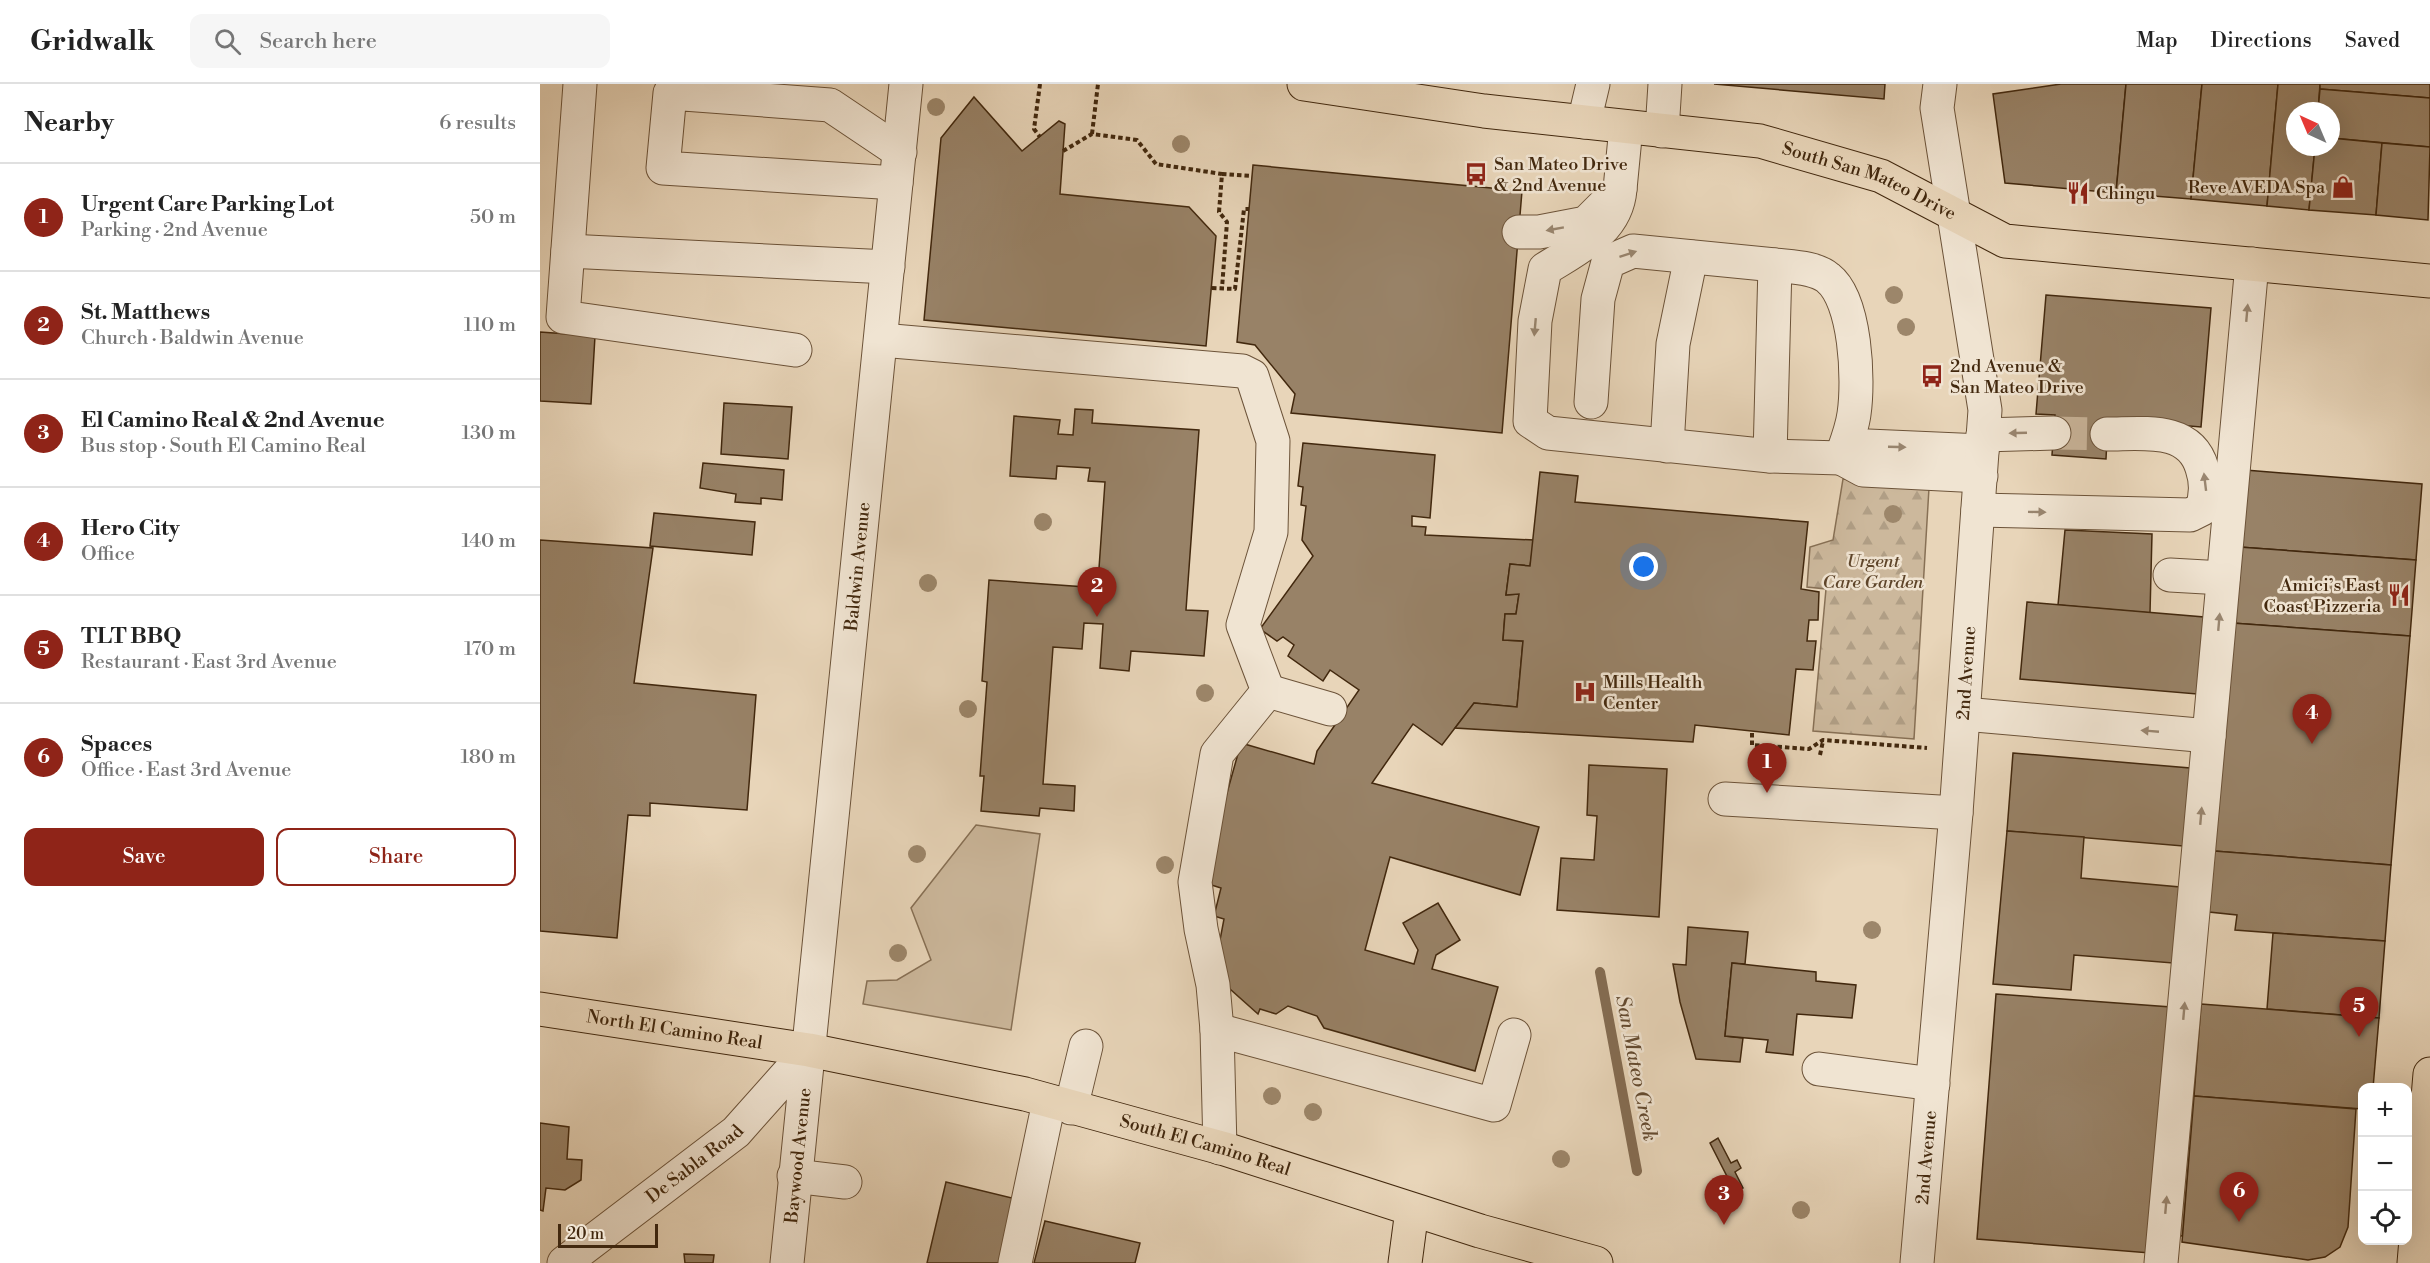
<!DOCTYPE html>
<html lang="en">
<head>
<meta charset="utf-8">
<style>
	:root { --surface:#fff; --page:#f6f6f6; --text:#222; --muted:#767676; --line:#e0e0e0; --accent:#8f2418 }
	body { margin:0; font-family:"Libre Bodoni",serif; background:var(--page); color:var(--text) }
	.controls { position:absolute; right:18px; bottom:18px; display:grid; overflow:hidden; border-radius:12px; box-shadow:0 6px 24px #0002 }
	.controls button { width:54px; height:54px; display:grid; place-items:center; padding:0; border:0; border-bottom:2px solid var(--line); background:var(--surface); color:var(--text); font:30px sans-serif }
	.compass { position:absolute; left:1746px; top:18px; width:54px; height:54px; border-radius:50%; background:var(--surface); box-shadow:0 6px 24px #0002; rotate:316deg }
	.scale { position:absolute; left:18px; bottom:15px; width:100px; box-sizing:border-box; padding-left:6px; border:3px solid #42280e; border-top:0; font-size:16px; line-height:21px; white-space:nowrap; color:#42280e; -webkit-text-stroke:4px #f0e4d2; paint-order:stroke }
	.you { position:absolute; left:1104px; top:483px; width:21px; height:21px; margin:-15px; border:4px solid #fff; border-radius:50%; background:#1a73e8; box-shadow:0 0 0 9px #1a73e833 }
	.badge { display:grid; place-items:center; width:39px; height:39px; border-radius:50%; background:var(--accent); color:#fff; font-size:20px; font-weight:700 }
	.pin { position:absolute; translate:-50% -50px; filter:drop-shadow(0 2px 3px #0008) }
	.pin::after { content:''; position:absolute; top:32px; width:21px; height:18px; background:inherit; clip-path:polygon(0 0,100% 0,50% 100%) }
	.list { margin:0; padding:0; list-style:none }
	h2 { display:flex; justify-content:space-between; align-items:center; height:78px; margin:0; padding:0 24px; font-size:26px }
	h2 small { font-size:20px; font-weight:400; color:var(--muted) }
	.list li { display:grid; grid-template-columns:39px 1fr auto; gap:18px; align-items:center; box-sizing:border-box; height:108px; padding:0 24px; border-top:2px solid var(--line) }
	.list b { display:block; font-size:22px; white-space:nowrap }
	.list p { margin:0; font-size:20px; white-space:nowrap; color:var(--muted) }
	.list em { font-size:20px; font-style:normal; color:var(--muted) }
	.actions { display:flex; gap:12px; padding:18px 24px }
	.actions a { flex:1; padding:14px 0; border:2px solid var(--accent); border-radius:12px; text-align:center; font-size:21px; color:var(--accent) }
	.actions .main { background:var(--accent); color:#fff }
	.icon { flex:none; width:33px; height:33px; fill:none; stroke:currentColor; stroke-width:2; stroke-linecap:round; stroke-linejoin:round }
	.map { position:relative; flex:none; width:1890px; height:1179px; overflow:hidden }
	header { display:flex; align-items:center; gap:36px; box-sizing:border-box; height:84px; padding:0 30px; background:var(--surface); border-bottom:2px solid var(--line) }
	header strong { font-size:28px }
	nav { display:flex; gap:33px; margin-inline-start:auto; font-size:21px }
	.search { width:420px; height:54px; background:var(--page); display:flex; align-items:center; gap:15px; box-sizing:border-box; padding:0 21px; border-radius:12px; color:var(--muted); font-size:22px }
	main { display:flex }
	aside { flex:1; background:var(--surface) }
	.map>svg:first-child { display:block }
</style>
</head>
<body>
<header>
<strong>Gridwalk</strong>
<div class="search"><svg class="icon" aria-label="search" viewBox="0 0 24 24"><circle cx="10" cy="10" r="6"/><path d="M15 15l6 6"/></svg>Search here</div>
<nav><a>Map</a><a>Directions</a><a>Saved</a></nav>
</header>
<main>
<aside>
<h2>Nearby<small>6 results</small></h2>
<ul class="list">
<li><span class="badge">1</span><div><b>Urgent Care Parking Lot</b><p>Parking · 2nd Avenue</p></div><em>50 m</em></li>
<li><span class="badge">2</span><div><b>St. Matthews</b><p>Church · Baldwin Avenue</p></div><em>110 m</em></li>
<li><span class="badge">3</span><div><b>El Camino Real &amp; 2nd Avenue</b><p>Bus stop · South El Camino Real</p></div><em>130 m</em></li>
<li><span class="badge">4</span><div><b>Hero City</b><p>Office</p></div><em>140 m</em></li>
<li><span class="badge">5</span><div><b>TLT BBQ</b><p>Restaurant · East 3rd Avenue</p></div><em>170 m</em></li>
<li><span class="badge">6</span><div><b>Spaces</b><p>Office · East 3rd Avenue</p></div><em>180 m</em></li>
</ul>
<div class="actions"><a class="main">Save</a><a>Share</a></div>
</aside>
<div class="map">
<svg width="1890" height="1179" viewBox="0 0 1890 1179">
	<defs>
		<pattern id="forest-firs" width="22" height="20" patternUnits="userSpaceOnUse" patternTransform="scale(1.5)"><rect width="22" height="20" fill="#ccb89c"/><path d="M5 1l3.5 6h-7zM16 11l3.5 6h-7z" fill="#b09e85"/></pattern>
	</defs>
	<rect width="100%" height="100%" fill="#e8d5b9"/>
	<filter id="stains"><feTurbulence type="fractalNoise" baseFrequency=".00333" numOctaves="4"/><feColorMatrix values="0 0 0 0 .2 0 0 0 0 .09 0 0 0 0 .02 0 0 0 .5 -.17"/></filter>
	<radialGradient id="worn" r=".72"><stop offset=".6" stop-color="#630" stop-opacity="0"/><stop offset="1" stop-color="#630" stop-opacity=".3"/></radialGradient>
	<!-- grass -->
	<polygon fill="#ccb89c" stroke="#877055" stroke-width="1.5" points="436,741 500,750 471,946 323,920 327,897 357,896 391,876 371,824"/>
	<!-- forest -->
	<polygon fill="url(#forest-firs)" stroke="#877055" stroke-width="1.5" points="1303,395 1389,404 1374,655 1273,647 1286,505 1267,503 1270,463 1293,456"/>
	<g fill="none" stroke-linecap="round" stroke-linejoin="round">
		<!-- stream -->
		<polyline stroke="#846c52" stroke-width="10" points="1060,888 1097,1087"/>
	</g>
	<!-- building -->
	<g fill="#988267" stroke="#42280e" stroke-width="1.5">
		<polygon points="1174,0 1345,0 1344,15"/>
		<polygon points="1521,0 1586,0 1576,109 1465,99 1453,10"/>
		<polygon points="1586,0 1662,0 1651,115 1576,109"/>
		<polygon points="1662,0 1738,0 1727,122 1651,115"/>
		<polygon points="1738,0 1780,0 1778,27 1755,27 1755,63 1775,63 1769,126 1727,122"/>
		<polygon points="1780,0 1890,0 1890,14 1780,5"/>
		<polygon points="1780,5 1890,14 1890,63 1791,54 1791,27 1778,27"/>
		<polygon points="434,13 482,67 519,37 525,40 520,110 649,123 676,152 666,262 384,236 401,54"/>
		<polygon points="1791,54 1842,59 1836,131 1769,126 1775,63 1791,63"/>
		<polygon points="1842,59 1890,63 1888,136 1836,131"/>
		<polygon points="713,81 982,107 962,349 751,329 755,310 715,261 697,258"/>
		<polygon points="1506,211 1671,224 1661,343 1568,335 1566,375 1512,371 1515,331 1496,330"/>
		<polygon points="0,248 55,252 51,320 0,317"/>
		<polygon points="184,319 252,323 248,375 181,370"/>
		<polygon points="535,325 553,326 552,339 659,346 646,526 668,527 664,572 591,567 589,587 560,584 563,540 544,539 542,565 513,563 503,700 535,702 534,727 500,724 499,732 441,727 444,692 440,692 447,598 442,597 449,496 546,503 545,512 557,513 565,398 548,397 550,384 517,382 516,395 470,392 474,332 520,336 518,350 533,351"/>
		<polygon points="763,359 895,371 890,434 872,432 872,442 886,443 885,451 994,456 990,482 970,480 966,511 979,510 976,530 965,530 963,556 983,557 977,623 934,619 902,661 873,640 832,699 999,743 980,811 850,773 825,866 874,880 878,866 863,839 898,819 920,856 896,871 892,885 958,903 935,987 784,944 777,932 748,922 736,930 720,925 718,930 690,905 680,885 680,856 684,835 674,832 681,804 662,798 701,659 774,680 777,667 819,606 790,586 783,597 748,572 754,561 743,553 737,557 720,545 773,472 762,456 766,422 761,421 763,403 758,402"/>
		<polygon points="163,379 244,386 242,416 221,414 221,420 195,418 196,410 160,404"/>
		<polygon points="1705,386 1882,400 1876,476 1699,463"/>
		<polygon points="1000,388 1038,392 1035,418 1268,438 1261,505 1279,508 1278,536 1269,536 1267,557 1276,557 1273,586 1256,585 1249,651 1155,641 1153,658 915,644 934,619 977,623 983,557 963,556 965,530 976,530 979,510 966,511 970,480 990,482"/>
		<polygon points="114,429 215,438 212,471 110,462"/>
		<polygon points="1525,446 1612,450 1610,529 1518,521"/>
		<polygon points="0,456 113,464 94,599 216,611 207,726 110,719 110,732 88,731 77,854 0,847"/>
		<polygon points="1699,463 1876,476 1870,552 1692,539"/>
		<polygon points="1487,518 1664,533 1657,610 1480,595"/>
		<polygon points="1692,539 1870,552 1851,781 1674,767"/>
		<polygon points="1473,669 1650,684 1643,762 1467,747"/>
		<polygon points="1049,681 1127,685 1119,833 1017,826 1021,774 1054,776 1057,732 1047,731"/>
		<polygon points="1467,747 1544,753 1541,794 1640,803 1633,879 1534,871 1531,906 1453,900"/>
		<polygon points="1674,767 1851,781 1845,857 1695,846 1697,831 1669,828"/>
		<polygon points="1148,843 1208,848 1205,880 1192,879 1185,952 1203,954 1200,978 1156,975 1140,918 1133,880 1146,881"/>
		<polygon points="1733,849 1845,857 1839,934 1727,925"/>
		<polygon points="1192,879 1276,888 1276,897 1316,901 1312,934 1257,930 1253,971 1226,968 1228,956 1185,952"/>
		<polygon points="1456,910 1631,923 1629,950 1659,953 1643,1152 1612,1150 1610,1169 1437,1155"/>
		<polygon points="1661,920 1839,934 1833,1004 1822,1004 1822,1025 1654,1012"/>
		<polygon points="1654,1012 1816,1025 1808,1143 1800,1163 1785,1173 1768,1176 1642,1158"/>
		<polygon points="0,1039 29,1043 27,1075 42,1076 41,1096 25,1106 6,1104 3,1127 0,1126"/>
		<polygon points="1178,1054 1191,1079 1197,1076 1201,1084 1195,1088 1203,1104 1195,1108 1170,1059"/>
		<polygon points="406,1098 484,1117 468,1179 387,1179"/>
		<polygon points="505,1137 600,1159 595,1179 494,1179"/>
		<polygon points="144,1170 174,1171 173,1179 145,1179"/>
	</g>
	<g fill="none" stroke-linecap="round" stroke-linejoin="round">
		<!-- minor-tunnel -->
		<polyline stroke="#c7b297" stroke-width="33" stroke-dasharray="33 16" stroke-linecap="butt" points="1514,349 1567,350"/>
		<!-- minor casing -->
		<g stroke="#6c5339" stroke-width="35">
			<g id="minor">
				<polyline points="40,0 23,233 255,266"/>
				<polyline points="1044,38 1053,0"/>
				<polyline points="1122,47 1125,0"/>
				<polyline points="356,99 123,84 130,9 290,21 360,68"/>
				<path d="M1080 105C1077 147 1038 164 1005 185L995 237 990 337 1008 349 1230 372 1301 374 1328 362 1442 367"/>
				<polyline points="979,148 999,148 1046,139 1080,105 1086,43"/>
				<polyline points="28,167 348,183"/>
				<path d="M1235 181C1251 183 1275 183 1288 194 1316 216 1319 296 1314 330 1312 345 1306 360 1301 374"/>
				<polyline points="341,256 702,287 712,292 733,357 731,448 703,541 728,607 677,670 655,798 661,845 673,901 677,946 680,1064"/>
				<polyline points="1051,318 1058,215 1068,178 1093,167 1235,181 1230,372"/>
				<polyline points="1443,351 1514,349"/>
				<polyline points="1127,362 1133,260 1151,173"/>
				<polyline points="1301,374 1323,386 1441,392"/>
				<path d="M1438 426 1650 431 1662 425C1666 411 1667 399 1662 384 1650 342 1603 350 1567 350"/>
				<polyline points="1630,491 1683,494"/>
				<polyline points="728,607 790,625"/>
				<polyline points="1424,630 1669,652"/>
				<polyline points="1185,715 1416,729"/>
				<polyline points="677,946 954,1021 974,951"/>
				<polyline points="1279,985 1393,1000"/>
				<polyline points="531,1024 546,962"/>
				<polyline points="254,1092 305,1098"/>
				<path id="s1" d="M24 1179 196 1048 269 966"/>
				<path id="s2" d="M247 1179 366 0"/>
				<polyline points="475,1179 509,1018"/>
				<path id="s3" d="M1377 1179 1416 729 1445 326 1397 24 1400 0"/>
				<polyline points="1621,1179 1712,180"/>
			</g>
		</g>
		<!-- major casing -->
		<g stroke="#42280e" stroke-width="35">
			<g id="major">
				<path id="s4" d="M764 0 944 27 1220 57 1341 92 1465 157 1890 197"/>
				<path id="s5" d="M0 925 269 966 485 1010 685 1065 940 1147 1056 1179"/>
				<polyline points="865,1179 872,1126"/>
				<polyline points="1874,1179 1890,990"/>
			</g>
		</g>
		<!-- path -->
		<g stroke="#42280e" stroke-width="4" stroke-dasharray="4.5 3" stroke-linecap="butt">
			<polyline points="500,0 494,45 500,53"/>
			<polyline points="552,50 558,0"/>
			<polyline points="523,67 552,50 597,56 616,80 682,90 679,128 687,138 682,204"/>
			<polyline points="682,90 712,92"/>
			<polyline points="672,204 695,205 704,125 709,125"/>
			<polyline points="1212,649 1212,661 1269,665 1283,656 1387,664"/>
			<polyline points="1280,671 1283,657"/>
		</g>
		<!-- minor -->
		<use href="#minor" stroke="#f0e4d2" stroke-width="33"/>
		<!-- major -->
		<use href="#major" stroke="#e8d5b9" stroke-width="33"/>
	</g>
	<!-- trees -->
	<g fill="#9c866a">
		<circle cx="396" cy="23" r="9"/>
		<circle cx="641" cy="60" r="9"/>
		<circle cx="1354" cy="211" r="9"/>
		<circle cx="1366" cy="243" r="9"/>
		<circle cx="1353" cy="430" r="9"/>
		<circle cx="503" cy="438" r="9"/>
		<circle cx="388" cy="499" r="9"/>
		<circle cx="665" cy="609" r="9"/>
		<circle cx="428" cy="625" r="9"/>
		<circle cx="377" cy="770" r="9"/>
		<circle cx="625" cy="781" r="9"/>
		<circle cx="1332" cy="846" r="9"/>
		<circle cx="358" cy="869" r="9"/>
		<circle cx="732" cy="1012" r="9"/>
		<circle cx="773" cy="1028" r="9"/>
		<circle cx="1021" cy="1075" r="9"/>
		<circle cx="1261" cy="1126" r="9"/>
	</g>
	<!-- one-way arrows -->
	<defs><path id="oneway-solid" d="M-6-.8H1V-3.2L6.5 0L1 3.2V.8H-6Z" transform="scale(1.5)"/></defs>
	<g fill="#998670">
		<use href="#oneway-solid" transform="translate(1015 145) rotate(170)"/>
		<use href="#oneway-solid" transform="translate(1088 170) rotate(-18)"/>
		<use href="#oneway-solid" transform="translate(1707 229) rotate(-85)"/>
		<use href="#oneway-solid" transform="translate(995 243) rotate(95)"/>
		<use href="#oneway-solid" transform="translate(1478 349) rotate(178)"/>
		<use href="#oneway-solid" transform="translate(1357 363) rotate(2)"/>
		<use href="#oneway-solid" transform="translate(1665 398) rotate(-97)"/>
		<use href="#oneway-solid" transform="translate(1497 428) rotate(1)"/>
		<use href="#oneway-solid" transform="translate(1679 538) rotate(-85)"/>
		<use href="#oneway-solid" transform="translate(1610 647) rotate(-175)"/>
		<use href="#oneway-solid" transform="translate(1661 732) rotate(-85)"/>
		<use href="#oneway-solid" transform="translate(1644 927) rotate(-85)"/>
		<use href="#oneway-solid" transform="translate(1626 1121) rotate(-85)"/>
	</g>
	<!-- icons -->
	<defs>
		<g id="bus-bare" transform="scale(1.8)"><path d="M-5-6H5V4H4V6H2V4H-2V6H-4V4H-5ZM-3.5-4V0h7V-4ZM-3.5 1.2v1.5H-2V1.2ZM2 1.2v1.5H3.5V1.2Z" fill="#8f2418" stroke="#f0e4d2" stroke-width="2.5" paint-order="stroke"/></g>
		<g id="shop-bare" transform="scale(1.8)"><path d="M-5-2.5h2.3a2.7 3.5 0 0 1 5.4 0H5L5.5 6h-11ZM-1.5-2.5h3a1.5 2.3 0 0 0-3 0Z" fill="#8f2418" stroke="#f0e4d2" stroke-width="2.5" paint-order="stroke"/></g>
		<g id="restaurant-bare" transform="scale(1.8)"><path d="M-5-6h1v4h1v-4h1v4h1v-4h1v5L-1.5 .5V6h-2V.5L-5-1ZM5-6V6H3V1.5H1.5Q1.5-4 5-6Z" fill="#8f2418" stroke="#f0e4d2" stroke-width="2.5" paint-order="stroke"/></g>
		<g id="hospital-bare" transform="scale(1.8)"><path d="M-5-5h3v3.5h4V-5h3V5h-3V1.5h-4V5h-3Z" fill="#8f2418" stroke="#f0e4d2" stroke-width="2.5" paint-order="stroke"/></g>
	</defs>
	<g fill-rule="evenodd">
		<use href="#bus-bare" x="936" y="90"/>
		<use href="#shop-bare" x="1803" y="103"/>
		<use href="#restaurant-bare" x="1538" y="109"/>
		<use href="#bus-bare" x="1392" y="292"/>
		<use href="#restaurant-bare" x="1859" y="511"/>
		<use href="#hospital-bare" x="1045" y="608"/>
	</g>
	<g text-anchor="middle" stroke-width="5" stroke-linejoin="round" paint-order="stroke">
		<!-- poi labels -->
		<g font-size="18" fill="#42280e" stroke="#f0e4d2" text-anchor="start">
			<text x="954" y="86">San Mateo Drive<tspan x="954" dy="21">&amp; 2nd Avenue</tspan></text>
			<text x="1785" y="109" text-anchor="end">Reve AVEDA Spa</text>
			<text x="1556" y="115">Chingu</text>
			<text x="1410" y="288">2nd Avenue &amp;<tspan x="1410" dy="21">San Mateo Drive</tspan></text>
			<text x="1841" y="507" text-anchor="end">Amici’s East<tspan x="1841" dy="21">Coast Pizzeria</tspan></text>
			<text x="1063" y="604">Mills Health<tspan x="1063" dy="21">Center</tspan></text>
		</g>
		<!-- street labels -->
		<g font-size="18" fill="#42280e" stroke="#f0e4d2">
			<text dy="6" stroke="none"><textPath href="#s4" startOffset="576">South San Mateo Drive</textPath></text>
			<text dy="6" stroke="none"><textPath href="#s2" startOffset="700">Baldwin Avenue</textPath></text>
			<text dy="6" stroke="none"><textPath href="#s3" startOffset="592">2nd Avenue</textPath></text>
			<text dy="6" stroke="none"><textPath href="#s5" startOffset="136">North El Camino Real</textPath></text>
			<text dy="6" stroke="none"><textPath href="#s5" startOffset="680">South El Camino Real</textPath></text>
			<text dy="6" stroke="none"><textPath href="#s2" startOffset="108">Baywood Avenue</textPath></text>
			<text dy="6" stroke="none"><textPath href="#s3" startOffset="106">2nd Avenue</textPath></text>
			<text dy="6" stroke="none"><textPath href="#s1" startOffset="164">De Sabla Road</textPath></text>
		</g>
		<!-- park labels -->
		<g font-size="18" font-style="italic" fill="#5e452a" stroke="#f0e4d2">
			<text x="1333" y="483">Urgent<tspan x="1333" dy="21">Care Garden</tspan></text>
		</g>
		<!-- water labels -->
		<g font-size="20" font-style="italic" fill="#634a30" stroke="#f0e4d2">
			<text transform="translate(1097 984) rotate(79)" y="7">San Mateo Creek</text>
		</g>
	</g>
	<rect width="100%" height="100%" filter="url(#stains)"/>
	<rect width="100%" height="100%" fill="url(#worn)"/>
</svg>
<div class="controls">
<button>+</button>
<button>−</button>
<button><svg class="icon" aria-label="locate" viewBox="0 0 24 24"><circle cx="12" cy="12" r="6"/><path d="M12 2v4M12 18v4M2 12h4M18 12h4"/></svg></button>
</div>
<svg class="compass" viewBox="-18 -18 36 36"><path d="M0-13l5 13h-10z" fill="#e53935"/><path d="M0 13l5-13h-10z" fill="#767676"/></svg>
<div class="scale">20 m</div>
<div class="you"></div>
<div class="pin badge" style="left:1227px;top:709px">1</div>
<div class="pin badge" style="left:557px;top:533px">2</div>
<div class="pin badge" style="left:1184px;top:1141px">3</div>
<div class="pin badge" style="left:1772px;top:660px">4</div>
<div class="pin badge" style="left:1819px;top:953px">5</div>
<div class="pin badge" style="left:1699px;top:1138px">6</div>
</div>
</main>
</body>
</html>
